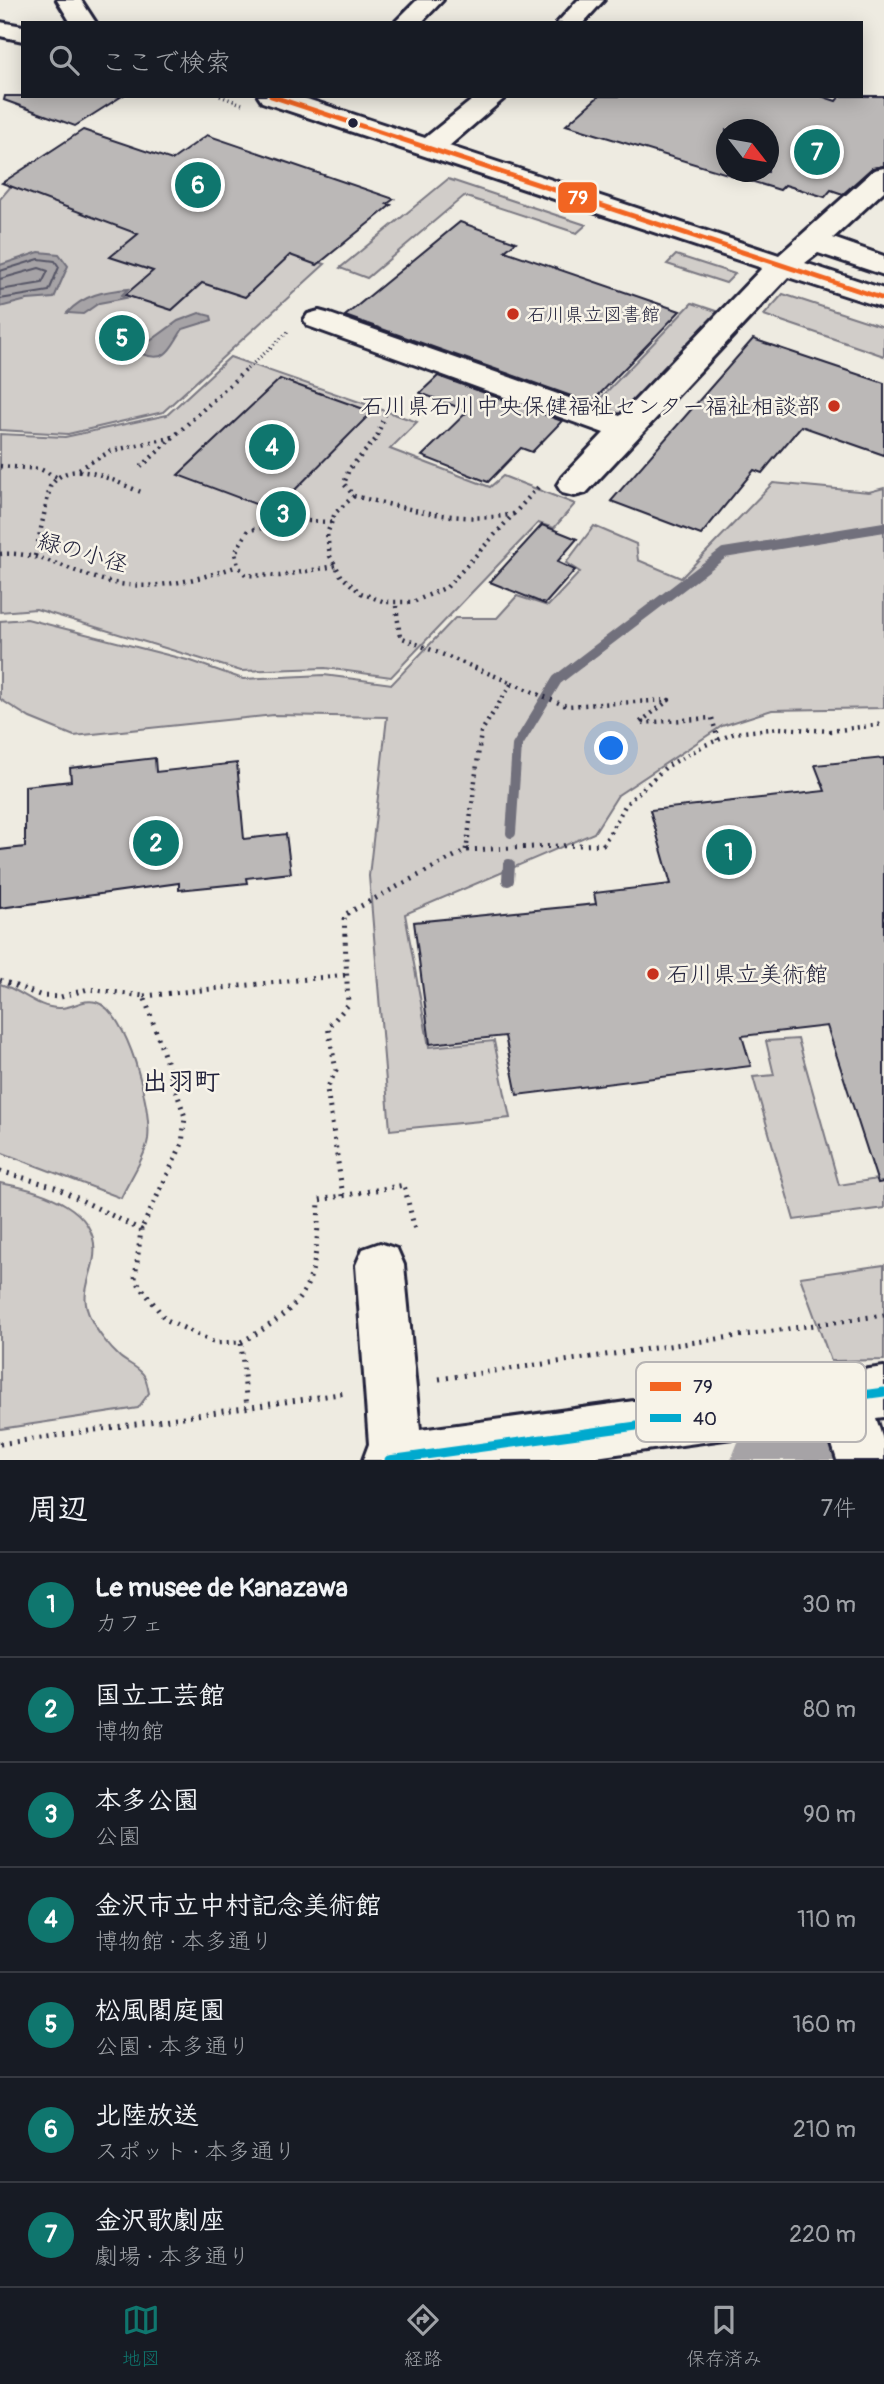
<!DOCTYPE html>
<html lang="ja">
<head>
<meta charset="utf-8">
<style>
	:root { --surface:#171b24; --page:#242831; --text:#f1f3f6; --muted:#9ea1a6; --line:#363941; --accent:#0f766e }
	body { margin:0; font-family:Pangolin,"Klee One",sans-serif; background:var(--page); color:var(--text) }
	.compass { position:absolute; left:716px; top:119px; width:63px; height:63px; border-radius:50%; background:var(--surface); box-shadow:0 4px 18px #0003; rotate:121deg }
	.you { position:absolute; left:612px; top:749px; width:24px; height:24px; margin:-18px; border:5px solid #fff; border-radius:50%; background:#1a73e8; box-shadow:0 0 0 10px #1a73e833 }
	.badge { display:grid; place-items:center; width:46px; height:46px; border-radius:50%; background:var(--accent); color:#fff; font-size:23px; font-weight:700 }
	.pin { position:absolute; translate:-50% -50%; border:4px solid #fff; box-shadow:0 2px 7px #0006 }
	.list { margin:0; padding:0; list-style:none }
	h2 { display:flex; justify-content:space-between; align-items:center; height:91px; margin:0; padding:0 28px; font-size:30px }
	h2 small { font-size:23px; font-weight:400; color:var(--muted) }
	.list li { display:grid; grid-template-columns:46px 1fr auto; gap:21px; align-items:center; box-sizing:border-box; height:105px; padding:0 28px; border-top:2px solid var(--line) }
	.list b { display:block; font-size:26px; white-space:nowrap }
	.list p { margin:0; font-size:23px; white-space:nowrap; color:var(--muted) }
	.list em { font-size:23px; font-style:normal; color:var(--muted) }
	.icon { flex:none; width:38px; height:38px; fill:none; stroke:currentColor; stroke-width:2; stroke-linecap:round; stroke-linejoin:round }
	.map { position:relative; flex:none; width:884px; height:1460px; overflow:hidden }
	.search { position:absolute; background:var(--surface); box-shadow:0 4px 18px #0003; left:21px; right:21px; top:21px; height:77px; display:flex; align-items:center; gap:18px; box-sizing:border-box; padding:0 24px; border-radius:0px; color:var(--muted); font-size:26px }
	.sheet { height:826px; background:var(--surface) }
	nav { display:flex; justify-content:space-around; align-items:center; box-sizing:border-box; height:98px; border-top:2px solid var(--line); background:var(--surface); font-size:19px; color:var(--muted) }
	nav a { display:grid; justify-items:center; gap:4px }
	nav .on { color:var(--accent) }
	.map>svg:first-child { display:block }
</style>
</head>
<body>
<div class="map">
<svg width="884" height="1460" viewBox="0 0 884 1460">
	<rect width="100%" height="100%" fill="#eeebe1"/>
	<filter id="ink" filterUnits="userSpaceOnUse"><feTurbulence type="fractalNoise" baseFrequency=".0143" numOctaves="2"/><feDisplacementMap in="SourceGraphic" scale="14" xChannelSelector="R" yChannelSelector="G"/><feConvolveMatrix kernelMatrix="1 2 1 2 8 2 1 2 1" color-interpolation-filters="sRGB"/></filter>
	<g filter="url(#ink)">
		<!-- green -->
		<g fill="#d1cdc9" stroke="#7a7882" stroke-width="2">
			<polygon points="448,179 586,225 577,233 464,196 367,278 340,268"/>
			<polygon points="12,185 143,204 325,264 163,412 68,434 0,430 0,199"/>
			<polygon points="676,255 735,274 726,283 667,264"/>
			<polygon points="783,294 884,327 884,356 764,315"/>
			<polygon points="692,303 722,313 625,418 593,406"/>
			<polygon points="230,357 417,422 390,449 490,487 503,476 575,504 554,528 538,523 391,677 325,668 241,671 36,609 0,612 0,434 65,437 167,415"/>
			<polygon points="773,483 869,492 884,488 884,708 772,710 722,726 618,795 594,833 405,914 429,1047 494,1041 510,1118 390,1130 369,876 387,717 274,715 74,736 30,718 0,699 0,621 27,619 191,661 243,679 324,675 392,684 455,618 497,618 517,596 548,606 580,572 566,563 594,526 636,544 638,560 681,578"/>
			<path d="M0 984C22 990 36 1008 59 1008 72 1009 83 998 96 1002 128 1011 152 1109 148 1139 145 1158 129 1180 121 1198L0 1152Z"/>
			<polygon points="798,1039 839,1185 884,1178 884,1208 794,1220 753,1077 774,1075 766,1041"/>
			<path d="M0 1183C40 1190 105 1208 93 1263 88 1285 80 1298 91 1319 97 1332 110 1348 120 1357 127 1363 136 1366 142 1373 147 1377 147 1386 149 1393L138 1408 0 1429Z"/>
			<polygon points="884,1265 884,1360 831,1361 800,1277"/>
		</g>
		<!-- water -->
		<g fill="#a6a3a6" stroke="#716f7b" stroke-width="2">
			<polygon points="39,252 59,254 68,266 54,298 27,300 0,307 0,265"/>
			<path d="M128 289 121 296 126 298 99 303 83 314 67 313C83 295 104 291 128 289Z"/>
			<path d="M199 313 211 316 212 320 183 329C171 346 168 364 142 354V347L178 321Z"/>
		</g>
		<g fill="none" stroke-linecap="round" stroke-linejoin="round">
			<!-- shore -->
			<g stroke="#575666" stroke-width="2">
				<polyline points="0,271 39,259 55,261 59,267 49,291 0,299"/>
				<polyline points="0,279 39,268 48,271 42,283 0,290"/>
			</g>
			<!-- stream-far1 -->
			<polyline stroke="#716f7b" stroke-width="10" points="511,833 517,746 557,680 724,553 884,527"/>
			<!-- stream -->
			<polyline stroke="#716f7b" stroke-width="12" points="508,880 509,865"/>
			<!-- canal -->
			<polygon fill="#a6a3a6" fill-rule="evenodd" points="841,1422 860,1430 867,1448 862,1460 731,1460 738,1442 757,1434"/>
		</g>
		<!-- building -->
		<g fill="#bbb8b7" stroke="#22223b" stroke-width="2" fill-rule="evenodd">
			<polygon points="5,96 122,96 75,126 4,100"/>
			<path d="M599 96H821L836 101 840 96H884V166L872 168 843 194 831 190 825 197 785 185 780 190 566 125ZM726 130H768V172H726Z"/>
			<polygon points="83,130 172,160 207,135 394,199 387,204 391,205 317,265 290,255 245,297 202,283 172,310 125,295 153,271 110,257 138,234 2,183"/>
			<polygon points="460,222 516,242 505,251 680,311 591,403 345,316"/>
			<polygon points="753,339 884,383 884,455 801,426 762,473 754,470 701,535 611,501"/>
			<polygon points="438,376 562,421 532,452 521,448 488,482 422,456 468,411 420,393"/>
			<polygon points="280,379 372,412 274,511 178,475"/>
			<polygon points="542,525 577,539 557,562 575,570 545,604 490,582"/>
			<polygon points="155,758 156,772 237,763 244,839 286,834 291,873 246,878 247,883 179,890 179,883 0,908 0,850 25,847 25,786 71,781 70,768"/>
			<polygon points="884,758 884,1182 878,1183 827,1026 742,1036 751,1066 517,1095 505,1036 430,1044 414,922 596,904 594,893 671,884 650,810 825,791 815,765"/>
		</g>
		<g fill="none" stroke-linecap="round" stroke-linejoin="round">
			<!-- minor casing -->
			<g stroke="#22223b" stroke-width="6">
				<g id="minor">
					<polygon points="57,0 81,0 96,23 71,23"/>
					<polygon points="417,0 443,0 421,23 394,23"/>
					<polygon points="578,0 604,0 583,23 557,23"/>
					<polygon points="0,22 23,26 23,41 0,36"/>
					<polygon points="258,96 298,96 425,138 477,96 507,96 449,146 779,255 874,170 884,168 884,191 833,238 884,256 884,275 818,253 805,263 884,289 884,308 788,277 586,493 574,496 562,493 557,485 562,477 604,433 308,326 304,320 308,314 319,311 330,314 620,416 762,268 262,102"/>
					<polygon points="380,1243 397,1249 404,1265 420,1430 884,1367 884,1417 876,1418 884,1443 884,1460 837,1460 826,1425 574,1460 363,1460 369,1444 356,1265 363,1249"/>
				</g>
			</g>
			<!-- path-far2 -->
			<g stroke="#22223b" stroke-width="3.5" stroke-dasharray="1 3.5" stroke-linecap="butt">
				<polyline points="220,96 242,104"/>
				<polyline points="247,369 290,330"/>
			</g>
			<!-- path-far1 -->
			<g stroke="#22223b" stroke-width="4.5" stroke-dasharray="2 5" stroke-linecap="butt">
				<path d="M385 414 376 439 349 469 344 484 354 496C406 508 461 525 514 514"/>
				<polyline points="0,466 40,469 56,477"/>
				<polyline points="141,467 249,367"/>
				<polyline points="79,469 111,451 173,437"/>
				<polyline points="354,496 335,513 327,534 330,556 342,577 361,593 385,602 413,602 447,587 541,484"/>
				<polyline points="331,522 307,521 248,530 235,553 238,566 246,575 280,576 335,566"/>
				<path d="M0 554C37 551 65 569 99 579 146 594 193 581 238 566"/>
				<path d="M35 556 50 487C70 454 114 482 141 492"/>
				<polyline points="396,606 400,637 512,683 481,732 467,845"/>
				<polyline points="512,683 566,706 669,700 639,723 712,718 718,740"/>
				<polyline points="603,845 626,804 666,767 703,746 735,733 779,728 831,731 884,724"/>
			</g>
			<!-- path -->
			<g stroke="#22223b" stroke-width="5" stroke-dasharray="2 6" stroke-linecap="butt">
				<polyline points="466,850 467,844"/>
				<polyline points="0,980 42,996 61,997 88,989 144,996 185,1117 182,1144 141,1230"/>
				<polyline points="144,996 346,975"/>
				<polyline points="0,1171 55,1187 141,1230 135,1279 165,1319 215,1343 241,1342 247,1408"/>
				<polyline points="343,1196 327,1089 336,1070 328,1027 348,1005 344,915 466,850 604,844"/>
				<path d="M241 1342C315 1302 316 1280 319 1200L404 1185 415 1230"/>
				<polyline points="439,1379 884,1315"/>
				<polyline points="0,1444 346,1393"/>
			</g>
			<!-- minor -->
			<use href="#minor" fill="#f7f3e8" fill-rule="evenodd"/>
			<!-- bus-1 casing -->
			<g stroke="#f7f3e8" stroke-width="9">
				<polyline id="bus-1" points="271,96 884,299"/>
			</g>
			<!-- bus-2 casing -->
			<g stroke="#f7f3e8" stroke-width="14">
				<polyline id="bus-2" points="389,1460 884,1392"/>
			</g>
			<!-- bus-1 -->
			<use href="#bus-1" stroke="#f26522" stroke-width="5"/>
			<!-- bus-2 -->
			<use href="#bus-2" stroke="#00a9ce" stroke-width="9"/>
		</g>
	</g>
	<!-- markers -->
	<circle fill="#22223b" stroke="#f7f3e8" stroke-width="2.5" cx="353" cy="123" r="6"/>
	<g fill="#c8321e" stroke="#f7f3e8" stroke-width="2.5">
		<circle cx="513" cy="314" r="7"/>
		<circle cx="834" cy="406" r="7"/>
		<circle cx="653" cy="974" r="7"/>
	</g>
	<g text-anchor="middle" stroke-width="5" stroke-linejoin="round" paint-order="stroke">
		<!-- far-poi labels -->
		<g font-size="19" fill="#22223b" stroke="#f7f3e8" text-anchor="start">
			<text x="527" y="321">石川県立図書館</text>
		</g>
		<!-- poi labels -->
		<g font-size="23" fill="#22223b" stroke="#f7f3e8" text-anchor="end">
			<text x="820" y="414">石川県石川中央保健福祉センター福祉相談部</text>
			<text x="667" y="982" text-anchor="start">石川県立美術館</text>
		</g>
		<!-- street labels -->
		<g font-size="23" fill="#22223b" stroke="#f7f3e8">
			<text transform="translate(83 552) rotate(16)" y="8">緑の小径</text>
		</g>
		<!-- quarter labels -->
		<g font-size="26" font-weight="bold" fill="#22223b" stroke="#f7f3e8">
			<text x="181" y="1090">出羽町</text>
		</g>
	</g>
	<!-- legend -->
	<rect x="636" y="1362" width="230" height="80" rx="10" fill="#f7f3e8" stroke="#b7b4b4" stroke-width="2"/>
	<rect x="650" y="1382" width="31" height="9" fill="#f26522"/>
	<rect x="650" y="1414" width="31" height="8" fill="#00a9ce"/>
	<g font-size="19" fill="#22223b">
		<text x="693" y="1393">79</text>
		<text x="693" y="1425">40</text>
	</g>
	<rect stroke="#f7f3e8" stroke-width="2.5" x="557" y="181" width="41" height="33" rx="7" fill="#f26522"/>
	<g font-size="19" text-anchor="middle" font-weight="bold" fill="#fff">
		<text x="578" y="204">79</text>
	</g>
</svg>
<svg class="compass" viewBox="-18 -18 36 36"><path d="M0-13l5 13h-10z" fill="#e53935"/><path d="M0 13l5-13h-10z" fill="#9ea1a6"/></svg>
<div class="you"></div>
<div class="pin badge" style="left:729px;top:852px">1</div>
<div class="pin badge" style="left:156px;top:843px">2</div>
<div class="pin badge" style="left:283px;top:514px">3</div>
<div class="pin badge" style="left:272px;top:447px">4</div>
<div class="pin badge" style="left:122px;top:338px">5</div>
<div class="pin badge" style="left:198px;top:185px">6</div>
<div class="pin badge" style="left:817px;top:152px">7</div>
<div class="search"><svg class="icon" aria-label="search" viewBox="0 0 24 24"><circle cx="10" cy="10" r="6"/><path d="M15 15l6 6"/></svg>ここで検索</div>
</div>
<section class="sheet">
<h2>周辺<small>7件</small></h2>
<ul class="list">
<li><span class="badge">1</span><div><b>Le musee de Kanazawa</b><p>カフェ</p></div><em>30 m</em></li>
<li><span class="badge">2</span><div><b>国立工芸館</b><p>博物館</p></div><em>80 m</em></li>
<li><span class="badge">3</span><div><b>本多公園</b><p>公園</p></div><em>90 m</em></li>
<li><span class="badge">4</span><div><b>金沢市立中村記念美術館</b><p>博物館 · 本多通り</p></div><em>110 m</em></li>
<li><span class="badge">5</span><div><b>松風閣庭園</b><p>公園 · 本多通り</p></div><em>160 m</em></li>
<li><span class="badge">6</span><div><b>北陸放送</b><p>スポット · 本多通り</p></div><em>210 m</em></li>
<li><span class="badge">7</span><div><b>金沢歌劇座</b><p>劇場 · 本多通り</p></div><em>220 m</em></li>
</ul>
</section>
<nav>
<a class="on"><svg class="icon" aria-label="map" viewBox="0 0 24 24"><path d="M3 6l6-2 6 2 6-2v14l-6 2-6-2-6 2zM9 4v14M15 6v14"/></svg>地図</a>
<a><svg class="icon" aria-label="directions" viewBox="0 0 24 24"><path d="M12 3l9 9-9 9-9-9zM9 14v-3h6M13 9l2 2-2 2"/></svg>経路</a>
<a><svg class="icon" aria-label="saved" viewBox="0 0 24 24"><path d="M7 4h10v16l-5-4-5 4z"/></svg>保存済み</a>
</nav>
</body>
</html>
